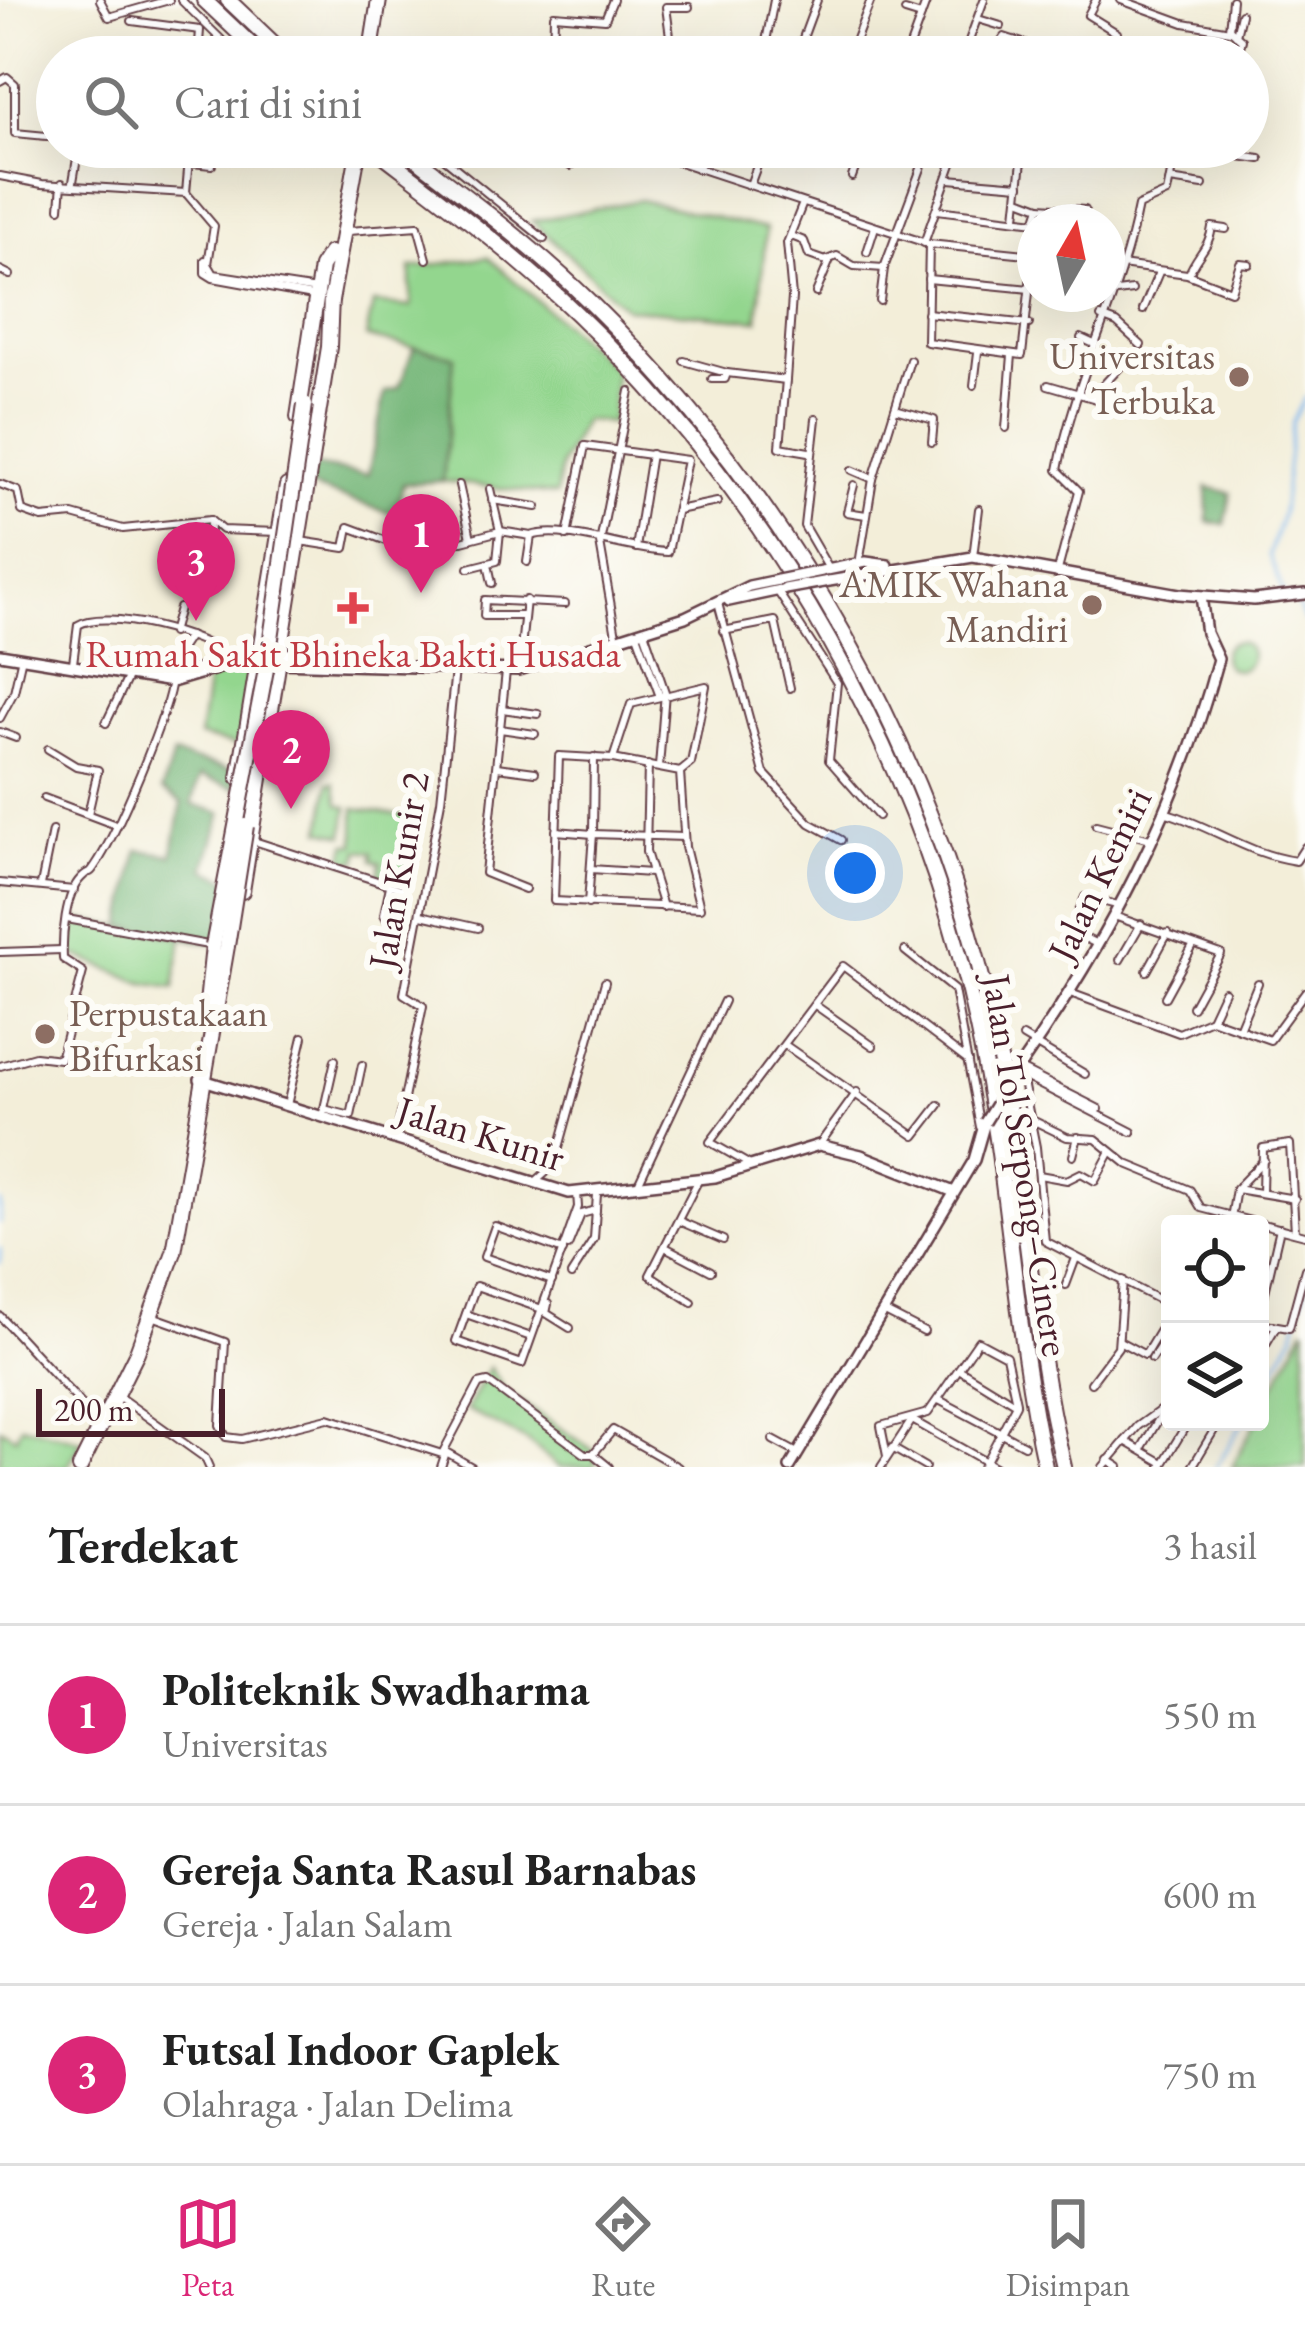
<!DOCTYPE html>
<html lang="id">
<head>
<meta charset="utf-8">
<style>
	:root { --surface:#fff; --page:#f2f2f2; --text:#222; --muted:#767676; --line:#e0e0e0; --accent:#db2777 }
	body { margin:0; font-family:"EB Garamond",serif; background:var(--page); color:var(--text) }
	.controls { position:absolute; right:36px; bottom:36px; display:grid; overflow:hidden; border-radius:12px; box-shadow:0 12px 48px #0002 }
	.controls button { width:108px; height:108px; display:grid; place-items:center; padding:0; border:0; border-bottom:3px solid var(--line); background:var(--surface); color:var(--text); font:60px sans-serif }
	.compass { position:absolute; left:1017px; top:204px; width:108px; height:108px; border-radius:50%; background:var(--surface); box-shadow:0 12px 48px #0002; rotate:9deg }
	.scale { position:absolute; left:36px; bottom:30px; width:189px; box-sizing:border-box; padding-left:12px; border:6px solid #4a1f2b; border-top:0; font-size:33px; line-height:42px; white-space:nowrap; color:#4a1f2b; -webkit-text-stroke:9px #fdfcf7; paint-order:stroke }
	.you { position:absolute; left:855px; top:873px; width:42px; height:42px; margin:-30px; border:9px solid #fff; border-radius:50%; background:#1a73e8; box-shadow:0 0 0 18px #1a73e833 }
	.badge { display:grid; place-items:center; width:78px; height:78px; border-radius:50%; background:var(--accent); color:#fff; font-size:39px; font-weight:700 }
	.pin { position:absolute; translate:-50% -99px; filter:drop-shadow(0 3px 6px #0008) }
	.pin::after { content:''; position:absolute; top:63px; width:42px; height:36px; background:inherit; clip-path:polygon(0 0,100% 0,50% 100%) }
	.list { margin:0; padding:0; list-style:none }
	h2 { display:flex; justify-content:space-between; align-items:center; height:156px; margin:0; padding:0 48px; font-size:51px }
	h2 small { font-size:39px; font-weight:400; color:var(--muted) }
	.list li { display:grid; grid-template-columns:78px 1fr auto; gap:36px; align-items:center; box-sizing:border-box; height:180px; padding:0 48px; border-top:3px solid var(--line) }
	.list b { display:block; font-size:45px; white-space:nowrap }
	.list p { margin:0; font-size:39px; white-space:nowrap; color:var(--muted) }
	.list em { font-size:39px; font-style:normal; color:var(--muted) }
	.icon { flex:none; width:66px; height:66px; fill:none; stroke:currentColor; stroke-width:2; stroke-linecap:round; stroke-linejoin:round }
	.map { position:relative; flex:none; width:1305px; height:1467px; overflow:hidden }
	.search { position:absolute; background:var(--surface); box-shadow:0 12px 48px #0002; left:36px; right:36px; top:36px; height:132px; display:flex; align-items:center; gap:30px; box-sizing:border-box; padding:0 42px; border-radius:66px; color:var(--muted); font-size:45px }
	.sheet { height:696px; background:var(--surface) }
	nav { display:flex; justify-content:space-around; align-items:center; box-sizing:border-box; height:168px; border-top:3px solid var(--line); background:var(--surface); font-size:33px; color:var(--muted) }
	nav a { display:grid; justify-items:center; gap:6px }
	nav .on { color:var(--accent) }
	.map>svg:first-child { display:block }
</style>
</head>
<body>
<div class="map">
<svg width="1305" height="1467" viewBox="0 0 1305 1467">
	<rect width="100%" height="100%" fill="#fdfcf7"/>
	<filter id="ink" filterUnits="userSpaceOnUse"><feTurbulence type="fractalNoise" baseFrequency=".00833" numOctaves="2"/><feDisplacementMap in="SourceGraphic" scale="24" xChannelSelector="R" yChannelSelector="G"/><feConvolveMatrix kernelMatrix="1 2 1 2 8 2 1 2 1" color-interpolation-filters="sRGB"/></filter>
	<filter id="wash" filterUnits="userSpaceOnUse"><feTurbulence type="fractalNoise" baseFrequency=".004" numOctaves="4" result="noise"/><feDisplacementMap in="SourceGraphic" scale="48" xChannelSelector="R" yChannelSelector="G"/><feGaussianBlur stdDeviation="2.7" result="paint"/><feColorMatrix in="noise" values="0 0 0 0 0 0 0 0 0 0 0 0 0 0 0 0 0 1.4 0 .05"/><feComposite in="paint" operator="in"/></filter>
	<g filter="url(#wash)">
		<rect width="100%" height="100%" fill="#f3eed9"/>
		<!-- green -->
		<g fill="#93d68e" stroke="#6e7a5c" stroke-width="3">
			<polygon points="640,200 766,229 758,320 626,308 532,221"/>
			<polygon points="488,257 615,370 612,423 584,420 561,465 556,495 443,481 454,356 366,337 373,303 411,307 411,268"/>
			<circle cx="1237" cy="656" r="14"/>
			<polygon points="225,666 241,667 254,679 242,746 199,737 208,677"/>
			<polygon points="329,783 335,783 339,804 348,807 344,835 322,830"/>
			<polygon points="355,808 412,817 415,825 402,881 378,878 381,863 373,860 373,852 360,850 358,860 343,861 347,844 355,844"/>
			<polygon points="76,919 182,937 175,988 143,983 69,953"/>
			<polygon points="1305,1327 1305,1467 1232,1467"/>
			<polygon points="489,1367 506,1392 599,1454 593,1467 559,1467 526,1440 466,1410"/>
			<polygon points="21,1425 82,1441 67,1467 0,1467 0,1428 16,1437"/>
		</g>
		<!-- forest -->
		<g fill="#76b779" stroke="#606b52" stroke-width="3">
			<polygon points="414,347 454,356 443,481 403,484 396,515 310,487 312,466 368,475 385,392 399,388"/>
			<polygon points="1207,487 1231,493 1225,524 1208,522"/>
			<polygon points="173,755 237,771 235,788 200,776 192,804 222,813 205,869 230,880 219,945 123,926 138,850 172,855 182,803 162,790"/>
		</g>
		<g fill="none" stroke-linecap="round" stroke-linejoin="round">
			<!-- stream -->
			<g stroke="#7ab5ec" stroke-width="3">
				<polyline points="1283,592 1269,555 1282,513 1292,423 1305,398"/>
				<polyline points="1296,601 1305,621"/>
				<polyline points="0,1202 0,1223"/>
				<polyline points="0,1248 0,1263"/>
				<polyline points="1260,1393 1294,1334 1305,1286"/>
				<polyline points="1216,1467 1243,1422"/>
			</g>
		</g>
	</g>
	<g filter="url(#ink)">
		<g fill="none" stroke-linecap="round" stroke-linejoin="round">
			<!-- street casing -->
			<g stroke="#633e45" stroke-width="10">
				<g id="street">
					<polyline points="100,0 109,17 169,0"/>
					<polyline points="181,0 239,57"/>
					<polyline points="1096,0 1088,15 1117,33 1100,57"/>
					<polyline points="1121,0 1184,23 1230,31"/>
					<polyline points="1232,0 1229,29 1242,40 1237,57"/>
					<polyline points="905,11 921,16"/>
					<polyline points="978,19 1001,26"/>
					<polyline points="132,21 200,30 198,57"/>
					<polyline points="1236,35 1241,14"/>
					<polyline points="672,51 666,7 689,7"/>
					<polyline points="672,51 734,57"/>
					<polyline points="969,52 980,57"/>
					<polyline points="77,57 84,47 196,57"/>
					<polyline points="553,57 554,15 605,19 613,0"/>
					<polyline points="763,57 774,0"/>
					<polyline points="796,57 817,0"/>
					<polyline points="849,57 871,0"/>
					<polyline points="906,57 927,0"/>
					<polyline points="963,57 984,0"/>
					<polyline points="990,57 1004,37 1066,57"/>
					<polyline points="0,81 7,77 15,84 15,133 57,137"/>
					<polyline points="1248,81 1262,85"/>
					<polyline points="340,147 348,154"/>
					<polyline points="430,147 544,239"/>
					<polyline points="634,147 929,244 1035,255"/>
					<polyline points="834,147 867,158 873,147"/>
					<polyline points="986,147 1023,151 1016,217"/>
					<polyline points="1174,147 1260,159"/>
					<polyline points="1023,151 1064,155"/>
					<polyline points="78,152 212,165"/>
					<polyline points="527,163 529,147"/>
					<polyline points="570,166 571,147"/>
					<polyline points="698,169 706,147"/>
					<polyline points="0,176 42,184 186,193"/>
					<polyline points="852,177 860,155"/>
					<polyline points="949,179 1020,185"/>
					<polyline points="1170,180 1203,185"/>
					<polyline points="73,182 78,152"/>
					<polyline points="750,185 764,147"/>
					<polyline points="186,193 214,226 208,264 214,274 317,290"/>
					<polyline points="186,193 190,147"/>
					<polyline points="1019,199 1040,207"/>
					<polyline points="60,208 62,183"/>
					<polyline points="937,210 1036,222"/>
					<polyline points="1036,219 1040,207 1085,210 1084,222"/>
					<polyline points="348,231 418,226 427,259"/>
					<polyline points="794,237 804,241 809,255 829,262 816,293"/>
					<polyline points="924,243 958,147"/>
					<polyline points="929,244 927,342 1022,355 1035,239"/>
					<polyline points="867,252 875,227"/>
					<polyline points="205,260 205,273 213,278 313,296"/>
					<polyline points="827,260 837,256 854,266 884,268"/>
					<polyline points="1107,263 1187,274 1231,291 1240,263 1249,264"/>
					<polyline points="0,270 10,275"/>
					<path d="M1189 274C1196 255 1210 247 1212 227L1226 229"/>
					<polyline points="928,279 1030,289"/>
					<polyline points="1117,292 1132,290"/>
					<polyline points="880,301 884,268 929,147"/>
					<polyline points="1143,310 1159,272"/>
					<polyline points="927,313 1029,324"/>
					<polyline points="1101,317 1117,323 1141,345"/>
					<polyline points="1081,338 1094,344"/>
					<polyline points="684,361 727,373 786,380 780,447 809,452"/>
					<polyline points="712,379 725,379 727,373"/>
					<polyline points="786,380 792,297 787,243 803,203"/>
					<polyline points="974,385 978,352"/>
					<polyline points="1048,385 1145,413"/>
					<polyline points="1095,394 1122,365"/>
					<polyline points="895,409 934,420 932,442"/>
					<polyline points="816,419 804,526 829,569"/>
					<polyline points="1006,428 1012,355"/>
					<polyline points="852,470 873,479"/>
					<polyline points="0,484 18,491 22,511 42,518 73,515 123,529 210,520 222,530 279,532"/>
					<polyline points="459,485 471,538"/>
					<polyline points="854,485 847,512 866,515"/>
					<polyline points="492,500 537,507"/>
					<polyline points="677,510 717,502"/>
					<polyline points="300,541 345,548 349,527 392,543"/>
					<polyline points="458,542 500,531 531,536"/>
					<polyline points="636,548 651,454"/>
					<polyline points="973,557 979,509"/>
					<polyline points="209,560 210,520"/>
					<path d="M527 562 531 536C565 525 629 551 668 552L687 460 585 446 567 536"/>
					<polyline points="488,564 492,583"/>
					<polyline points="859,564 873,479 910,360"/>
					<polyline points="469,568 497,561 500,531 490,489"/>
					<path d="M1057 574 1079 491 1058 470C1075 377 1120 298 1138 206L1167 193 1176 147"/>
					<polyline points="778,592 837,683 829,760 878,816"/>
					<polyline points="718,603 764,773 810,823 841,840"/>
					<polyline points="524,616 484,616 485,600 565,604"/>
					<polyline points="644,631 665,692 659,767"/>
					<polyline points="723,631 775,621 790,688"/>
					<polyline points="172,633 179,608"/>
					<polyline points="637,634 659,694"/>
					<polyline points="617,641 600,543 630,391"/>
					<polyline points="179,651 189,636"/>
					<path d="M73 663 78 625C106 608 203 634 227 656"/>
					<polyline points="519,668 526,600"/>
					<polyline points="506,671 485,873 525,889"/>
					<polyline points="502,709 538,714"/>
					<polyline points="0,718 14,692 22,657"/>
					<polyline points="106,723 130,673"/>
					<polyline points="500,729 535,734"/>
					<polyline points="0,732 16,738"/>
					<polyline points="48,749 76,766 98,770 88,814"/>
					<polyline points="613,759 631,704 706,686 691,763 680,772 685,847 700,908 554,901 559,756 613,759 680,772"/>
					<polyline points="648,765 646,852 663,907"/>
					<polyline points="497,767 535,772"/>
					<polyline points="44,798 113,824"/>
					<path d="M1167 813C1214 827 1247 854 1296 861L1305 847"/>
					<polyline points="1096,825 1150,839"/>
					<polyline points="556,831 593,834 594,757"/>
					<polyline points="254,841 402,889 406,912 399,924 390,925 384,914 390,886"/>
					<polyline points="591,869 651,873"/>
					<polyline points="0,883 74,890"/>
					<polyline points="41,885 52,831"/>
					<polyline points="588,904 593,834 684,837"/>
					<polyline points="421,915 478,928"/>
					<polyline points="1117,917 1221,954 1192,1007"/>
					<polyline points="67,919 208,945"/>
					<polyline points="1074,923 1085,897 1117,905"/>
					<polyline points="1062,927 1097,944"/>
					<polyline points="905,951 954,990 980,1127"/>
					<polyline points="0,952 62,950"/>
					<polyline points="1120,960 1141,924"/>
					<polyline points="1147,971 1168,933"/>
					<polyline points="1073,994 1179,1033 1211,1019 1270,1040 1305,992"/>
					<polyline points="1165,997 1193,946"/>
					<polyline points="815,1005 873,1046"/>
					<polyline points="1211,1019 1224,991"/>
					<polyline points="1239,1029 1258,983"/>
					<polyline points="1023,1037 1085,1074"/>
					<polyline points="785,1045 915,1136 939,1105"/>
					<path d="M0 1066 35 1056 60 1059 83 972 63 959C62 937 65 894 81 878 92 867 87 878 95 866 116 836 170 710 172 678"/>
					<polyline points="1020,1067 1036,1147 1045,1241 1165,1303 1163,1325 1145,1355 1119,1341"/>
					<polyline points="1024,1071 1099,1109"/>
					<polyline points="1023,1076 1132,1132"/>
					<polyline points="287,1105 303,1037"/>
					<polyline points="324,1109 351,1116 362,1065"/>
					<polyline points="323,1113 335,1060"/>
					<polyline points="1030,1119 1067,1137 1096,1139 1127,1164 1190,1190 1201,1208 1305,1235"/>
					<polyline points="396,1138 423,1006 404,994 441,801 455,670"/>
					<polyline points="819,1145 857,1092"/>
					<polyline points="1073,1156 1078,1137"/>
					<polyline points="752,1166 710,1142 843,966 968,1061"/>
					<polyline points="1039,1175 1067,1180 1081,1173 1095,1181 1110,1153"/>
					<polyline points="535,1182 552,1167 559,1148 605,982"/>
					<polyline points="638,1184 724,1001"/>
					<polyline points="1236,1189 1295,1199"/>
					<polyline points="1262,1193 1263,1148 1290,1144 1295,1232"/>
					<polyline points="679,1221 723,1240"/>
					<polyline points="1230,1224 1236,1189 1264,1160"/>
					<polyline points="568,1246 581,1214 596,1210"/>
					<polyline points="665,1247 711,1271"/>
					<polyline points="571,1275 594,1239 597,1194"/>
					<polyline points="552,1281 484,1257 495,1226 563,1251"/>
					<polyline points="1066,1285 1076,1258"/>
					<polyline points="692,1302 650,1275 699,1179"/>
					<polyline points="548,1304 546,1313 570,1328"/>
					<polyline points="542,1309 476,1286 456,1341 522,1364 578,1207 577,1193"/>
					<polyline points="885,1312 924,1332"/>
					<polyline points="466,1314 531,1337"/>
					<polyline points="1260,1314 1280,1228"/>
					<polyline points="0,1316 97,1421"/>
					<polyline points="152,1316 225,1342 220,1425 226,1437 242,1439 328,1418 442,1454 479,1384 488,1382 585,1454 593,1454 613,1430 678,1467"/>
					<polyline points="1260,1323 1289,1328 1305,1269"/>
					<polyline points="1260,1354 1276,1327"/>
					<polyline points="1152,1359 1169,1333 1163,1325"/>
					<polyline points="962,1371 1016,1404 983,1467"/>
					<polyline points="1091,1383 1118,1347 1123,1280"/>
					<polyline points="118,1396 205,1458 209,1467"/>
					<polyline points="939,1400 1024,1445"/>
					<polyline points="773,1440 799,1454"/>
					<polyline points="1125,1441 1163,1463"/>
					<polyline points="892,1448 925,1467"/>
					<polyline points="1141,1449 1170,1400"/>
					<polyline points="593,1454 609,1467"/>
					<polyline points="887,1456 881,1426 928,1413 978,1341 1006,1356 1016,1402"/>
					<polyline points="1108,1460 1119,1467"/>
					<polyline points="441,1467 446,1452 472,1467"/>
					<polyline points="881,1467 912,1420 995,1467"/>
					<polyline points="1103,1467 1138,1426 1166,1406"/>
					<polyline points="1161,1467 1188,1422"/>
					<polyline points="1192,1467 1219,1422"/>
				</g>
			</g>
			<!-- secondary casing -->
			<g stroke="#633e45" stroke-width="14">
				<g id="secondary">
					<polyline points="822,571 866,562 888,565"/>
					<polyline points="829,581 973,557 1179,594 1254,600 1305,594"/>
					<polyline points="729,601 785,589"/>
					<polyline points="276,653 355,658"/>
					<polyline points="0,654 172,682 240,662 518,670 685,617 749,586 778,580"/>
					<path d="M119 672C139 668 157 675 177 674 206 672 229 654 260 653"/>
					<path d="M1016 1072C1106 944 1177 811 1218 659L1206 633 1201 596"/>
					<polyline points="200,1079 569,1193 715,1177 819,1145 861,1155 954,1192"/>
					<polyline points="790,1467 974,1160 985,1122"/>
				</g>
			</g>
			<!-- highway casing -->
			<g stroke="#633e45" stroke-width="18">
				<g id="highway">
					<polyline points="204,0 264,57"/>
					<polyline points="228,0 288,57"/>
					<polyline points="370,57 379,0"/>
					<path d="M373 147C443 201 514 253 577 314 774 503 920 760 977 1027 1009 1172 1013 1322 1045 1467"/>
					<path d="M401 147C465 196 532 245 590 302 790 498 936 754 994 1029 1025 1174 1029 1323 1064 1467"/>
					<polyline points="331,301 359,147"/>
					<polyline points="298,417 321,267 330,253"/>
					<polyline points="239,778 287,486"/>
					<polyline points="242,891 329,347 331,297"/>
					<polyline points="205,1023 213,946"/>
					<polyline points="80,1467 137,1352 174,1252 227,946"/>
				</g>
			</g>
			<!-- street -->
			<use href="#street" stroke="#fff" stroke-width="6"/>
			<!-- secondary -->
			<use href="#secondary" stroke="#fff" stroke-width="9"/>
			<!-- highway -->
			<use href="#highway" stroke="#fff" stroke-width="14"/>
			<!-- secondary-bridge casing -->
			<g stroke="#633e45" stroke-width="14" stroke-linecap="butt">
				<g id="secondary-bridge">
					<polyline points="778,580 822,571"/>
					<polyline points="785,589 829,581"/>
					<polyline points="985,1122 1016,1072"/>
				</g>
			</g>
			<!-- highway-bridge casing -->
			<g stroke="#633e45" stroke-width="18" stroke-linecap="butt">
				<g id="highway-bridge">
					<polyline points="213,946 268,659 305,405"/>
					<polyline points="227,946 246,826"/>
				</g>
			</g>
			<!-- secondary-bridge -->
			<use href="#secondary-bridge" stroke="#fff" stroke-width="9"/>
			<!-- highway-bridge -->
			<use href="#highway-bridge" stroke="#fff" stroke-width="14"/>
		</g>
	</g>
	<!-- markers -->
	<g fill="#8d6e63" stroke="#fdfcf7" stroke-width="4.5">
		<circle cx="1239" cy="377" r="12"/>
		<circle cx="1092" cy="605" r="12"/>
		<circle cx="45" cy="1034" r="12"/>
	</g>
	<path fill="#e0444e" stroke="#fdfcf7" stroke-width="4.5" d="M347 590h12v12h12v12h-12v12h-12v-12h-12v-12h12z"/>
	<g text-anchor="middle" stroke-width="12" stroke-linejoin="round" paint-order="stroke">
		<!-- education labels -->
		<g font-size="39" fill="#785e54" stroke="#fdfcf7" text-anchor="end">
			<text x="1215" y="369">Universitas<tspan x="1215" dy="45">Terbuka</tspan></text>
			<text x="1068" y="597">AMIK Wahana<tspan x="1068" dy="45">Mandiri</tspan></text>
			<text x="69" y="1026" text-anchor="start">Perpustakaan<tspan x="69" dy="45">Bifurkasi</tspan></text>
		</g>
		<!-- health labels -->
		<g font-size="39" fill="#be3a42" stroke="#fdfcf7">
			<text x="353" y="667">Rumah Sakit Bhineka Bakti Husada</text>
		</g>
		<!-- street labels -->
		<g font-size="39" fill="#4a1f2b" stroke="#fdfcf7">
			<text transform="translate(398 870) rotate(-80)" y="14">Jalan Kunir 2</text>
			<text transform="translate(1099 874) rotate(-64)" y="14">Jalan Kemiri</text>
			<text transform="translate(481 1133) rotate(17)" y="14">Jalan Kunir</text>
			<text transform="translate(1027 1165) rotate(81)" y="14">Jalan Tol Serpong–Cinere</text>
		</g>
	</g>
</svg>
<div class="controls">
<button><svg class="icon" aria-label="locate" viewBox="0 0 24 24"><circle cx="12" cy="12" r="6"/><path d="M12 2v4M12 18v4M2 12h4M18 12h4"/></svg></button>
<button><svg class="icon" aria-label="layers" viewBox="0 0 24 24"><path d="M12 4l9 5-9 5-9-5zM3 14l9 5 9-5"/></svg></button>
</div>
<svg class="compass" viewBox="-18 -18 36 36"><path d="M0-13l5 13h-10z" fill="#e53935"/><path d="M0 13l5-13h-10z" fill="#767676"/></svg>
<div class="scale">200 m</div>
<div class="you"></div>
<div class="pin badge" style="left:421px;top:593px">1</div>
<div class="pin badge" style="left:291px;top:809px">2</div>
<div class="pin badge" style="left:196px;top:621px">3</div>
<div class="search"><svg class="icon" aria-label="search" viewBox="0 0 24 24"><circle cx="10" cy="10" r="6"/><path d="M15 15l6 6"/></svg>Cari di sini</div>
</div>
<section class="sheet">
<h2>Terdekat<small>3 hasil</small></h2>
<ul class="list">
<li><span class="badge">1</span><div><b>Politeknik Swadharma</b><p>Universitas</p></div><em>550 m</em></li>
<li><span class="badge">2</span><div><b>Gereja Santa Rasul Barnabas</b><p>Gereja · Jalan Salam</p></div><em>600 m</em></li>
<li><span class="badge">3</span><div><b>Futsal Indoor Gaplek</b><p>Olahraga · Jalan Delima</p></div><em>750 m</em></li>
</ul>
</section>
<nav>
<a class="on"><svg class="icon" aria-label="map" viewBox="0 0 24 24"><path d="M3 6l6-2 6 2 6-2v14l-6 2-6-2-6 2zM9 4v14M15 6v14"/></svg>Peta</a>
<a><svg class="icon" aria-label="directions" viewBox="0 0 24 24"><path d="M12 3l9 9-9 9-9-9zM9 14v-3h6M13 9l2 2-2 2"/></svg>Rute</a>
<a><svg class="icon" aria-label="saved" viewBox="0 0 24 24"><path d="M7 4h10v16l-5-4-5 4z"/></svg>Disimpan</a>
</nav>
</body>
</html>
